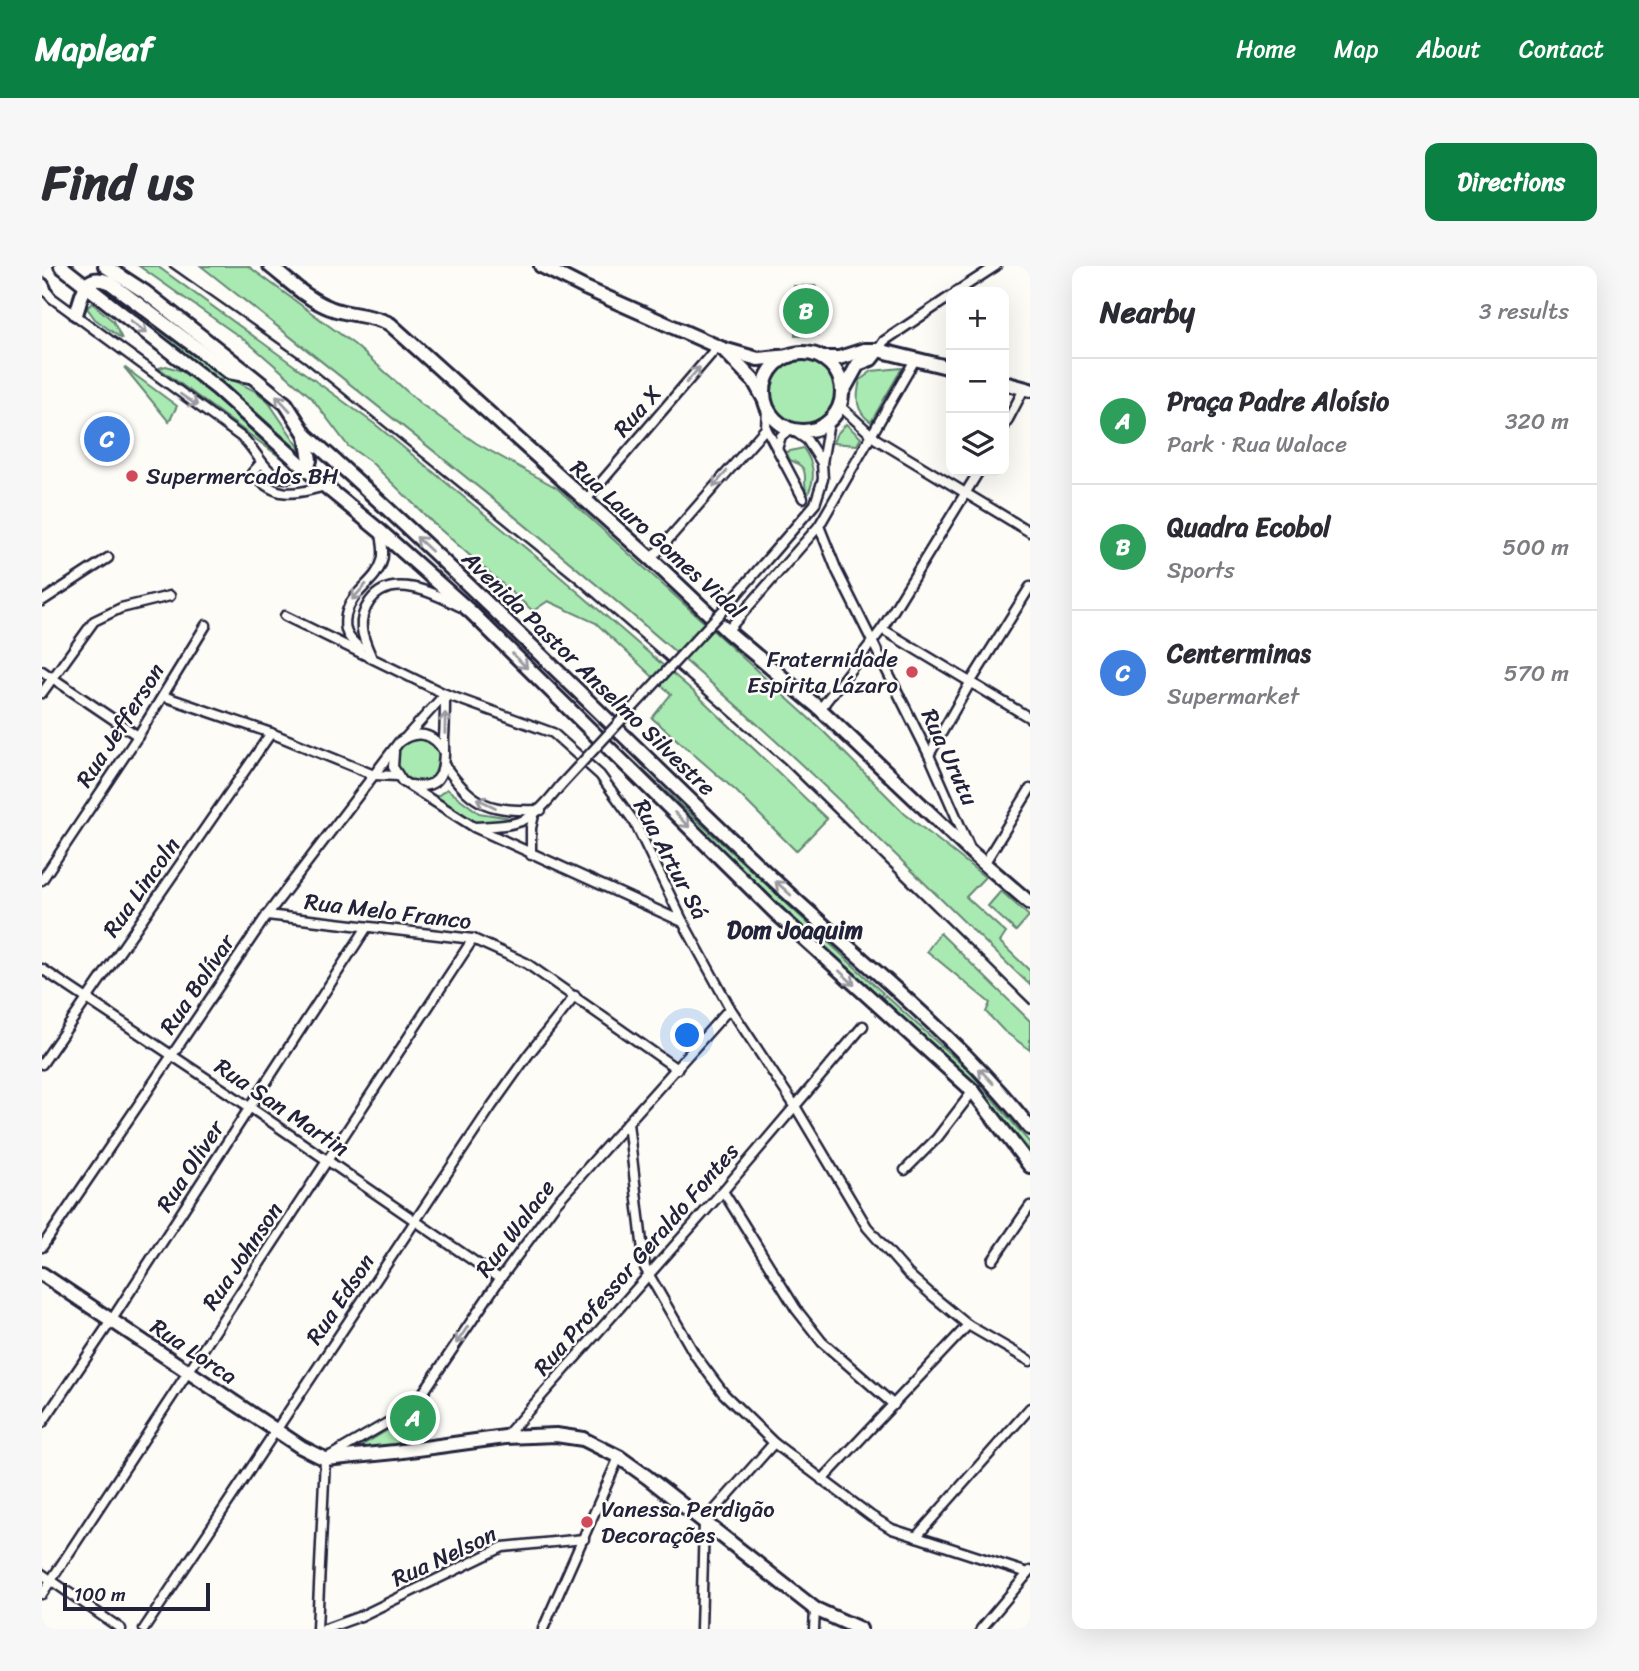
<!DOCTYPE html>
<html lang="en">
<head>
<meta charset="utf-8">
<style>
	:root { --surface:#fff; --page:#f7f7f7; --text:#2b2b33; --muted:#7c7c81; --line:#e1e1e2; --accent:#0b8043 }
	body { margin:0; font-family:Sriracha,sans-serif; background:var(--page); color:var(--text) }
	.controls { position:absolute; right:21px; top:21px; display:grid; overflow:hidden; border-radius:14px; box-shadow:0 7px 28px #0002 }
	.controls button { width:63px; height:63px; display:grid; place-items:center; padding:0; border:0; border-bottom:2px solid var(--line); background:var(--surface); color:var(--text); font:35px sans-serif }
	.scale { position:absolute; left:21px; bottom:18px; width:147px; box-sizing:border-box; padding-left:7px; border:4px solid #22223b; border-top:0; font-size:19px; line-height:24px; white-space:nowrap; color:#22223b; -webkit-text-stroke:5px #fdfcf7; paint-order:stroke }
	.you { position:absolute; left:646px; top:770px; width:24px; height:24px; margin:-18px; border:5px solid #fff; border-radius:50%; background:#1a73e8; box-shadow:0 0 0 10px #1a73e833 }
	.badge { display:grid; place-items:center; width:46px; height:46px; border-radius:50%; background:var(--accent); color:#fff; font-size:23px; font-weight:700 }
	.pin { position:absolute; translate:-50% -50%; border:4px solid #fff; box-shadow:0 2px 7px #0006 }
	.list { margin:0; padding:0; list-style:none }
	h2 { display:flex; justify-content:space-between; align-items:center; height:91px; margin:0; padding:0 28px; font-size:30px }
	h2 small { font-size:23px; font-weight:400; color:var(--muted) }
	.list li { display:grid; grid-template-columns:46px 1fr auto; gap:21px; align-items:center; box-sizing:border-box; height:126px; padding:0 28px; border-top:2px solid var(--line) }
	.list b { display:block; font-size:26px; white-space:nowrap }
	.list p { margin:0; font-size:23px; white-space:nowrap; color:var(--muted) }
	.list em { font-size:23px; font-style:normal; color:var(--muted) }
	.icon { flex:none; width:38px; height:38px; fill:none; stroke:currentColor; stroke-width:2; stroke-linecap:round; stroke-linejoin:round }
	.map { position:relative; flex:none; width:988px; height:1363px; overflow:hidden; border-radius:14px }
	header { display:flex; align-items:center; gap:42px; box-sizing:border-box; height:98px; padding:0 35px; background:var(--accent); color:#fff }
	header strong { font-size:33px }
	nav { display:flex; gap:38px; margin-inline-start:auto; font-size:24px }
	.intro { display:flex; align-items:center; justify-content:space-between; box-sizing:border-box; height:168px; padding:0 42px }
	h1 { margin:0; font-size:49px }
	.button { padding:18px 32px; border-radius:14px; background:var(--accent); color:#fff; font-size:24px; font-weight:700 }
	main { display:flex; gap:42px; padding:0 42px }
	aside { flex:1; background:var(--surface); border-radius:14px; box-shadow:0 7px 28px #0002 }
	.map>svg:first-child { display:block }
</style>
</head>
<body>
<header>
<strong>Mapleaf</strong>
<nav><a>Home</a><a>Map</a><a>About</a><a>Contact</a></nav>
</header>
<div class="intro"><h1>Find us</h1><a class="button">Directions</a></div>
<main>
<div class="map">
<svg width="988" height="1363" viewBox="0 0 988 1363">
	<rect width="100%" height="100%" fill="#fdfcf7"/>
	<filter id="ink" filterUnits="userSpaceOnUse"><feTurbulence type="fractalNoise" baseFrequency=".0143" numOctaves="2"/><feDisplacementMap in="SourceGraphic" scale="14" xChannelSelector="R" yChannelSelector="G"/><feConvolveMatrix kernelMatrix="1 2 1 2 8 2 1 2 1" color-interpolation-filters="sRGB"/></filter>
	<g filter="url(#ink)">
		<!-- green -->
		<g fill="#a9eab2" stroke="#668676" stroke-width="2">
			<polygon points="97,0 115,0 334,159 508,302 651,425 785,553 754,585 694,525 610,452 629,428 554,357 506,335 491,345 391,257 329,196 306,180 269,131 208,78"/>
			<path d="M159 0H206L313 79 379 138 434 177 515 222 782 466 863 548 943 611 924 631 964 667 958 676 988 705V719C900 636 815 548 725 467 544 303 351 152 159 0Z"/>
			<polygon points="55,18 103,51 172,104 213,125 225,134 257,181 256,184 183,118 54,22"/>
			<polygon points="752,20 774,20 775,69 753,70"/>
			<polygon points="50,37 71,55 80,73 53,53 45,42"/>
			<circle cx="761" cy="126" r="34"/>
			<polygon points="124,100 140,105 173,131 238,191 117,102"/>
			<polygon points="82,101 135,140 127,156"/>
			<path d="M860 102 829 156C813 145 814 132 818 114L830 105Z"/>
			<polygon points="804,158 819,172 815,179 791,177 794,169"/>
			<path d="M761 182C772 197 775 212 765 229 759 211 771 203 748 194L744 186Z"/>
			<circle cx="377" cy="494" r="23"/>
			<polygon points="571,476 841,727 837,732 567,480"/>
			<path d="M405 523 437 547 475 553C435 566 425 553 393 532Z"/>
			<polygon points="959,625 987,650 974,665 946,640"/>
			<polygon points="898,667 988,755 988,784 962,765 944,746 948,737 885,685"/>
			<polygon points="843,729 929,807 988,877 988,885 926,811 840,733"/>
			<polygon points="384,1141 363,1178 314,1183"/>
		</g>
		<g fill="none" stroke-linecap="round" stroke-linejoin="round">
			<!-- street casing -->
			<g stroke="#22223b" stroke-width="13">
				<g id="street">
					<path d="M0 20 10 32 202 173C223 195 229 227 265 204"/>
					<polyline points="914,26 954,0"/>
					<polyline points="836,84 842,75 909,30"/>
					<polyline points="798,140 834,173 988,266"/>
					<polyline points="962,161 982,123"/>
					<polyline points="724,162 761,232"/>
					<polyline points="749,163 765,174 780,197"/>
					<polyline points="735,183 739,170 748,163"/>
					<path d="M219 197 210 207C234 233 250 229 283 220"/>
					<polyline points="543,235 676,80"/>
					<polyline points="777,260 795,305 887,489 927,580"/>
					<polyline points="609,293 724,162 725,143"/>
					<polyline points="0,335 66,292"/>
					<polyline points="683,342 773,238 781,213 780,197 787,156"/>
					<polyline points="243,350 403,428 511,467 558,509 593,557 641,656 688,742 753,840 825,961 866,1008 892,1031 926,1059 988,1095"/>
					<polyline points="840,363 988,452"/>
					<polyline points="685,365 777,260 874,92"/>
					<path d="M318 382C306 372 301 365 304 349 309 325 334 317 340 295 343 287 340 276 339 267"/>
					<path d="M329 390C320 370 314 355 328 335 349 306 392 327 417 340"/>
					<polyline points="0,405 96,470"/>
					<polyline points="0,427 52,355 79,342 128,330"/>
					<polyline points="121,430 229,467 332,509 356,510"/>
					<polyline points="778,443 840,363 937,205"/>
					<polyline points="365,470 403,428"/>
					<polyline points="352,486 351,501 360,515 432,561 641,656"/>
					<polyline points="887,489 928,417 988,321"/>
					<path d="M403 500C433 542 449 545 499 544"/>
					<path d="M369 519C405 526 402 496 402 472 403 457 403 442 403 428"/>
					<path d="M433 561C481 559 489 557 519 519"/>
					<polyline points="489,589 489,562 492,549"/>
					<polyline points="942,598 988,523"/>
					<polyline points="0,614 96,470 164,359"/>
					<polyline points="225,649 431,673 484,697 635,803"/>
					<polyline points="0,703 209,842 458,1013"/>
					<polyline points="0,798 229,467"/>
					<polyline points="586,857 603,1002 653,1089 682,1128 732,1177 829,1250 850,1263 986,1307"/>
					<polyline points="863,904 895,872 931,825"/>
					<polyline points="681,925 754,1043 780,1076 852,1139"/>
					<path d="M0 981 225 649 357 476C374 463 392 467 402 486"/>
					<polyline points="951,994 988,940"/>
					<polyline points="0,1157 69,1055 325,661"/>
					<polyline points="463,1171 681,925 821,760"/>
					<polyline points="780,1214 926,1059"/>
					<polyline points="874,1271 988,1142"/>
					<polyline points="0,1308 79,1363"/>
					<polyline points="0,1328 431,673"/>
					<polyline points="102,1363 449,841 486,789 533,730"/>
					<polyline points="275,1363 283,1193 357,1150 381,1127 458,1013 514,937 688,742"/>
					<polyline points="283,1363 319,1350 461,1281 542,1273"/>
					<polyline points="501,1363 577,1191"/>
					<polyline points="659,1363 662,1256 732,1177"/>
					<polyline points="772,1363 773,1343"/>
					<polyline points="939,1363 988,1305"/>
				</g>
			</g>
			<!-- secondary casing -->
			<g stroke="#22223b" stroke-width="18">
				<g id="secondary">
					<polyline points="19,0 176,123 283,220 339,266 430,347 732,645 931,825 988,900"/>
					<path d="M63 0 103 26 211 111 244 138 264 169C421 308 566 457 718 601 808 687 910 763 988 862"/>
					<path d="M228 0C247 15 266 34 288 42 308 50 329 48 348 58L609 293 685 365 778 443 930 587 988 637"/>
					<polyline points="499,0 543,22 681,83 716,93 748,90"/>
					<polyline points="0,19 2,23"/>
					<path d="M34 48C41 29 41 6 67 16L187 106 208 110"/>
					<polyline points="681,83 712,115 722,133"/>
					<circle cx="761" cy="126" r="39"/>
					<polyline points="780,92 797,92 822,84 836,84 909,102"/>
					<polyline points="962,117 988,124"/>
					<polyline points="800,127 816,98 829,93 836,84"/>
					<polyline points="264,170 268,194 265,204"/>
					<polyline points="0,1008 259,1181 283,1193 353,1186 463,1171 514,1169 541,1173 577,1191 605,1211 773,1343 818,1363"/>
				</g>
			</g>
			<!-- street -->
			<use href="#street" stroke="#fdfcf7" stroke-width="8"/>
			<!-- secondary -->
			<use href="#secondary" stroke="#fdfcf7" stroke-width="12"/>
			<!-- rail -->
			<polyline stroke="#22223b" stroke-width="2.5" points="127,0 263,96 534,316 742,497 988,738"/>
			<!-- street-bridge casing -->
			<g stroke="#22223b" stroke-width="13" stroke-linecap="butt">
				<polyline id="street-bridge" points="519,519 683,342"/>
			</g>
			<!-- street-bridge -->
			<use href="#street-bridge" stroke="#fdfcf7" stroke-width="8"/>
		</g>
		<!-- one-way arrows -->
		<defs><path id="oneway-shaft" d="M-6 0H5M1.5-3L5.5 0L1.5 3" fill="none" stroke-width="1.6" stroke-linecap="round" stroke-linejoin="round" transform="scale(1.75)"/></defs>
		<g stroke="#9a9aa2">
			<use href="#oneway-shaft" transform="translate(97 61) rotate(38)"/>
			<use href="#oneway-shaft" transform="translate(651 109) rotate(-49)"/>
			<use href="#oneway-shaft" transform="translate(147 134) rotate(34)"/>
			<use href="#oneway-shaft" transform="translate(241 137) rotate(-133)"/>
			<use href="#oneway-shaft" transform="translate(678 213) rotate(131)"/>
			<use href="#oneway-shaft" transform="translate(382 278) rotate(-137)"/>
			<use href="#oneway-shaft" transform="translate(317 326) rotate(132)"/>
			<use href="#oneway-shaft" transform="translate(478 395) rotate(45)"/>
			<use href="#oneway-shaft" transform="translate(403 457) rotate(-89)"/>
			<use href="#oneway-shaft" transform="translate(444 537) rotate(-154)"/>
			<use href="#oneway-shaft" transform="translate(640 554) rotate(45)"/>
			<use href="#oneway-shaft" transform="translate(741 622) rotate(-138)"/>
			<use href="#oneway-shaft" transform="translate(805 712) rotate(43)"/>
			<use href="#oneway-shaft" transform="translate(944 810) rotate(-133)"/>
			<use href="#oneway-shaft" transform="translate(420 1069) rotate(124)"/>
		</g>
	</g>
	<!-- markers -->
	<g fill="#d1495b" stroke="#fdfcf7" stroke-width="2.5">
		<circle cx="90" cy="210" r="7"/>
		<circle cx="870" cy="406" r="7"/>
		<circle cx="545" cy="1256" r="7"/>
	</g>
	<g text-anchor="middle" stroke-width="5" stroke-linejoin="round" paint-order="stroke">
		<!-- street labels -->
		<g font-size="23" fill="#22223b" stroke="#fdfcf7">
			<text transform="translate(595 145) rotate(-49)" y="8">Rua X</text>
			<text transform="translate(616 273) rotate(42)" y="8">Rua Lauro Gomes Vidal</text>
			<text transform="translate(547 407) rotate(44)" y="8">Avenida Pastor Anselmo Silvestre</text>
			<text transform="translate(78 459) rotate(-57)" y="8">Rua Jefferson</text>
			<text transform="translate(908 491) rotate(65)" y="8">Rua Urutu</text>
			<text transform="translate(629 593) rotate(62)" y="8">Rua Artur Sá</text>
			<text transform="translate(99 621) rotate(-55)" y="8">Rua Lincoln</text>
			<text transform="translate(346 645) rotate(7)" y="8">Rua Melo Franco</text>
			<text transform="translate(155 718) rotate(-56)" y="8">Rua Bolívar</text>
			<text transform="translate(240 841) rotate(34)" y="8">Rua San Martin</text>
			<text transform="translate(148 900) rotate(-57)" y="8">Rua Oliver</text>
			<text transform="translate(473 962) rotate(-53)" y="8">Rua Walace</text>
			<text transform="translate(200 990) rotate(-56)" y="8">Rua Johnson</text>
			<text transform="translate(594 993) rotate(-49)" y="8">Rua Professor Geraldo Fontes</text>
			<text transform="translate(298 1033) rotate(-56)" y="8">Rua Edson</text>
			<text transform="translate(152 1085) rotate(34)" y="8">Rua Lorca</text>
			<text transform="translate(402 1290) rotate(-25)" y="8">Rua Nelson</text>
		</g>
		<!-- poi labels -->
		<g font-size="23" fill="#22223b" stroke="#fdfcf7" text-anchor="start">
			<text x="104" y="218">Supermercados BH</text>
			<text x="856" y="401" text-anchor="end">Fraternidade<tspan x="856" dy="26">Espírita Lázaro</tspan></text>
			<text x="559" y="1251">Vanessa Perdigão<tspan x="559" dy="26">Decorações</tspan></text>
		</g>
		<!-- neighbourhood labels -->
		<g font-size="24" font-weight="bold" fill="#22223b" stroke="#fdfcf7">
			<text x="753" y="672">Dom Joaquim</text>
		</g>
	</g>
</svg>
<div class="controls">
<button>+</button>
<button>−</button>
<button><svg class="icon" aria-label="layers" viewBox="0 0 24 24"><path d="M12 4l9 5-9 5-9-5zM3 14l9 5 9-5"/></svg></button>
</div>
<div class="scale">100 m</div>
<div class="you"></div>
<div class="pin badge" style="left:371px;top:1152px;background:#2e9e5b">A</div>
<div class="pin badge" style="left:764px;top:45px;background:#2e9e5b">B</div>
<div class="pin badge" style="left:65px;top:173px;background:#3f7fe0">C</div>
</div>
<aside>
<h2>Nearby<small>3 results</small></h2>
<ul class="list">
<li><span class="badge" style="background:#2e9e5b">A</span><div><b>Praça Padre Aloísio</b><p>Park · Rua Walace</p></div><em>320 m</em></li>
<li><span class="badge" style="background:#2e9e5b">B</span><div><b>Quadra Ecobol</b><p>Sports</p></div><em>500 m</em></li>
<li><span class="badge" style="background:#3f7fe0">C</span><div><b>Centerminas</b><p>Supermarket</p></div><em>570 m</em></li>
</ul>
</aside>
</main>
</body>
</html>
